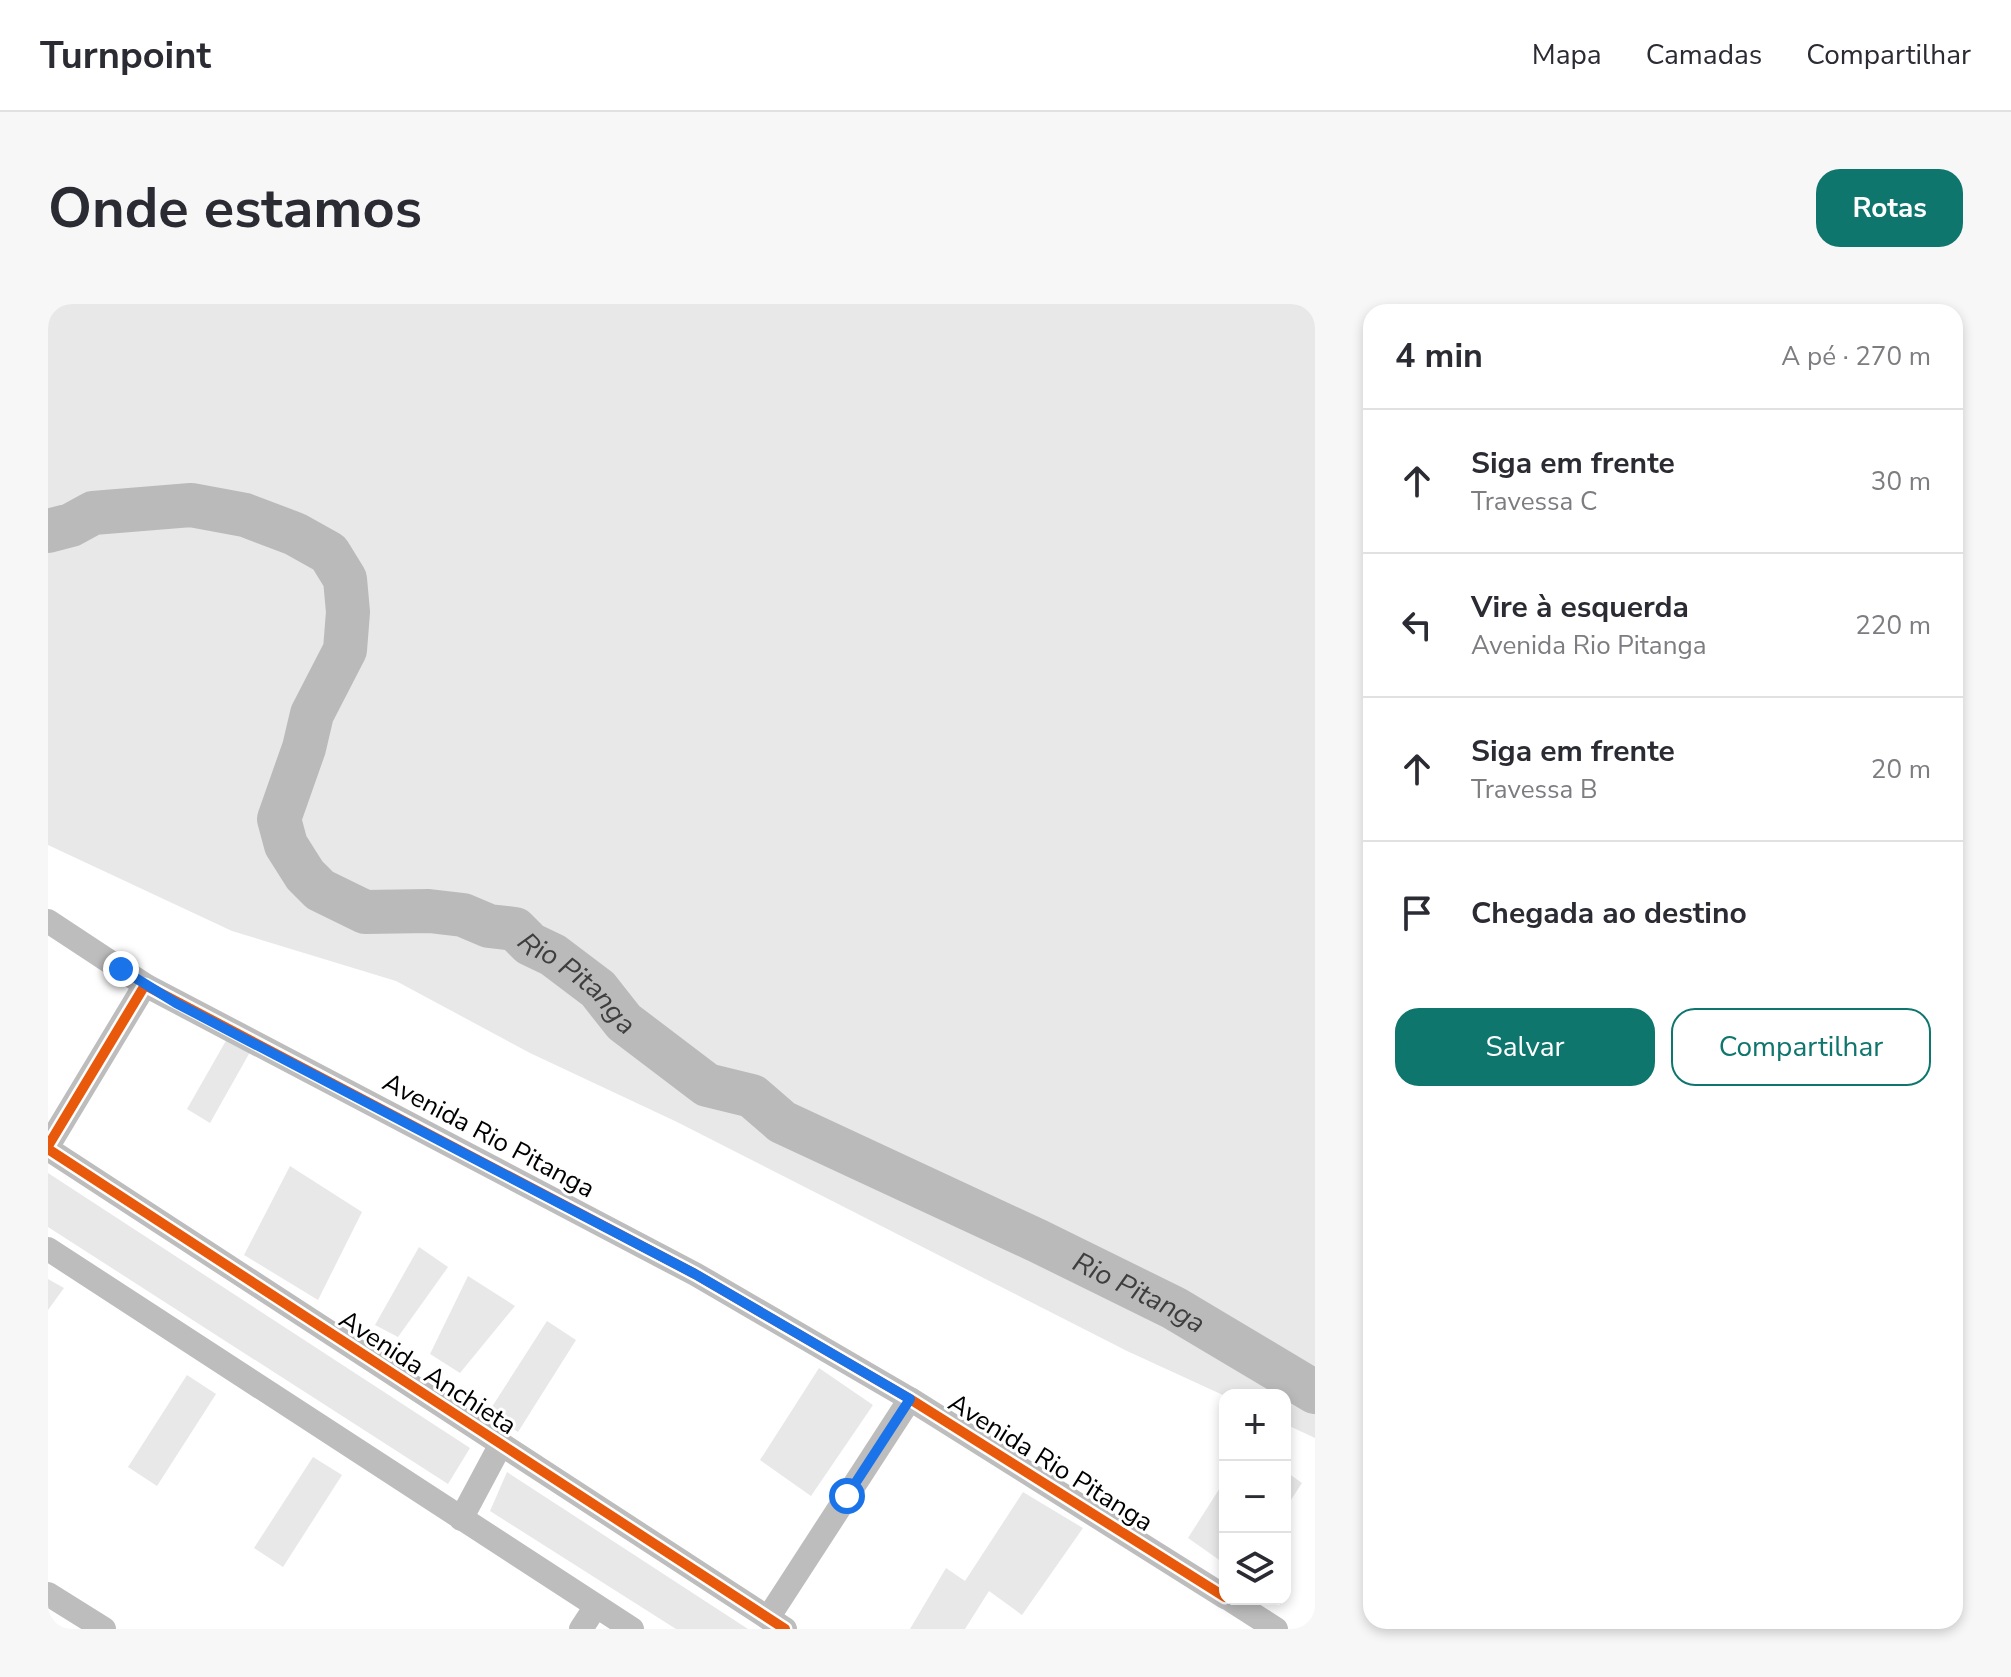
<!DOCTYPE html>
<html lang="pt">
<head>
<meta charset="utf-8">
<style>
	:root { --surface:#fff; --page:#f7f7f7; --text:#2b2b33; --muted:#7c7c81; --line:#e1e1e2; --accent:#0f766e }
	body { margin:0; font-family:"Nunito Sans",sans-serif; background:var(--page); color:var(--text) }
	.controls { position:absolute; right:24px; bottom:24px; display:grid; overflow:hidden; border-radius:16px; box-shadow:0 4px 12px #0003 }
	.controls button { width:72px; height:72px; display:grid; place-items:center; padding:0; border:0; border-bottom:2px solid var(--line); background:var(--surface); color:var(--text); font:40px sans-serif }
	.stop { position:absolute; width:24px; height:24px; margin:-18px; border:6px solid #1a73e8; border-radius:50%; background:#fff }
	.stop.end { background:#1a73e8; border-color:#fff; box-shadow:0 2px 8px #0008 }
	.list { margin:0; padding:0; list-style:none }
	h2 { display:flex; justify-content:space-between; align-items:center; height:104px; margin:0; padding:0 32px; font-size:34px }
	h2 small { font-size:26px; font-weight:400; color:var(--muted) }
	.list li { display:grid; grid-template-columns:52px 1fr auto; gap:24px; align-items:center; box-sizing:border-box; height:144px; padding:0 32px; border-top:2px solid var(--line) }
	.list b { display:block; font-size:30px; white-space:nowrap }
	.list p { margin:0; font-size:26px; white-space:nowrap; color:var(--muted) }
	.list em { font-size:26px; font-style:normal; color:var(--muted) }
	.actions { display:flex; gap:16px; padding:24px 32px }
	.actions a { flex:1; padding:18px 0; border:2px solid var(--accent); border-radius:24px; text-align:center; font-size:28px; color:var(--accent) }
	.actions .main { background:var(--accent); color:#fff }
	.icon { flex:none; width:44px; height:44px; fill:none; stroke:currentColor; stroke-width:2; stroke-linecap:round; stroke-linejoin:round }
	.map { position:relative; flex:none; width:1267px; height:1325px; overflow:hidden; border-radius:24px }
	header { display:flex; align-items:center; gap:48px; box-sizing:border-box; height:112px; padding:0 40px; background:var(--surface); border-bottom:2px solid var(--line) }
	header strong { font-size:38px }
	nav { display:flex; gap:44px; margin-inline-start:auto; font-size:28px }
	.intro { display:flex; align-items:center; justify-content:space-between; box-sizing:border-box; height:192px; padding:0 48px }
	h1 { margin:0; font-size:56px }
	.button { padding:20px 36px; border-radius:24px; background:var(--accent); color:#fff; font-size:28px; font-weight:700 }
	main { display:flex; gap:48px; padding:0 48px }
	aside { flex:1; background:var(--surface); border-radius:24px; box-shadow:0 4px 12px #0003 }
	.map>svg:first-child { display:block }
</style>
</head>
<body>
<header>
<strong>Turnpoint</strong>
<nav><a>Mapa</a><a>Camadas</a><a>Compartilhar</a></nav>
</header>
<div class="intro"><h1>Onde estamos</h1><a class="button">Rotas</a></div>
<main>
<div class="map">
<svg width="1267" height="1325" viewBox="0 0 1267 1325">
	<rect width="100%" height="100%" fill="#fff"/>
	<!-- green -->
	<g fill="#e8e8e8">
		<polygon points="0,0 1267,0 1267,1134 1237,1120 1237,1091 1177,1092 1079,1047 629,818 482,749 348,677 184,627 0,541"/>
		<polygon points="179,735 202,748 162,819 139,805"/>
		<polygon points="242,862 314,908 270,996 196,951"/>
		<polygon points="0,869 422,1144 400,1180 0,923"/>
		<polygon points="371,943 400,963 350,1033 327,1021"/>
		<polygon points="420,972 467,1002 412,1069 382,1050"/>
		<polygon points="0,975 16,984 0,1006"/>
		<polygon points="499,1017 528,1036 470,1128 440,1109"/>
		<polygon points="771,1064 825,1101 763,1192 712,1156"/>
		<polygon points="139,1071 168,1090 109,1182 80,1163"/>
		<polygon points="265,1153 294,1171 235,1263 206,1244"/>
		<polygon points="1237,1167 1254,1179 1237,1205"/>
		<polygon points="459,1168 700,1325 628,1325 442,1207"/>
		<polygon points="1177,1176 1177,1260 1140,1234"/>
		<polygon points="975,1188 1035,1224 974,1311 941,1287 917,1325 862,1325 898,1264 917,1277"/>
	</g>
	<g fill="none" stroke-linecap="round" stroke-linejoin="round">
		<!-- river -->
		<path stroke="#bababa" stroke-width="44" id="s1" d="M0 227 23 221 45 209 143 201 197 211 247 230 281 249 297 275 300 308 297 346 264 410 256 444 231 515 238 541 257 571 272 586 317 608 381 607 415 611 441 622 467 625 482 640 505 651 550 685 576 718 659 781 704 792 734 818 990 937 1126 1004 1267 1088"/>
		<!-- street -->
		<g stroke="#bdbdbd" stroke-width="24">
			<polyline points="0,617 97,681"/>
			<polyline points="0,842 97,681 647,970 862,1095 1177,1293"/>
			<polyline points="0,845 737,1325"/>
			<polyline points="0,945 584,1325"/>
			<polyline points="413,1215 452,1142"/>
			<polyline points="0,1290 56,1325"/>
			<polyline points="1181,1295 1228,1325"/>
			<polyline points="720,1314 862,1095"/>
			<polyline points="533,1325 548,1302"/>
		</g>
		<!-- cycleway casing -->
		<g stroke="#fff" stroke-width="15">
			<g id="cycleway">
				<polyline points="0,842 97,681 647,970 862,1095 1177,1293"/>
				<polyline points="0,845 737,1325"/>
			</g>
		</g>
		<!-- cycleway -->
		<use href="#cycleway" stroke="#e8590c" stroke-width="10"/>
	</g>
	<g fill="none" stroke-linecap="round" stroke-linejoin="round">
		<!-- route -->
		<polyline stroke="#1a73e8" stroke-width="10" points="73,665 128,699 647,970 862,1095 799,1192"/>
	</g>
	<g text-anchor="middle" stroke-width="6" stroke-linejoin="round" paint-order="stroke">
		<!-- street labels -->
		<g font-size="26" fill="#000" stroke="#fff">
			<text transform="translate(441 831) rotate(28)" y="9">Avenida Rio Pitanga</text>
			<text transform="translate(380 1068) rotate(33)" y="9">Avenida Anchieta</text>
			<text transform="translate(1003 1158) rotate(32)" y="9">Avenida Rio Pitanga</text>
		</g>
		<!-- water labels -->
		<g font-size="28" font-style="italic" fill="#3e3e3e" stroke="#fff">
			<text dy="10" stroke="none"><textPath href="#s1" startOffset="948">Rio Pitanga</textPath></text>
			<text dy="10" stroke="none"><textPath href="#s1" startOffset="1596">Rio Pitanga</textPath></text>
		</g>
	</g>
</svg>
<div class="controls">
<button>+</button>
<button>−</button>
<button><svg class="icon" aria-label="layers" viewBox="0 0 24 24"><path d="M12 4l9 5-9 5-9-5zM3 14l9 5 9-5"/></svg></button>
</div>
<div class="stop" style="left:799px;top:1192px"></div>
<div class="stop end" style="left:73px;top:665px"></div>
</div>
<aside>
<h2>4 min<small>A pé · 270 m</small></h2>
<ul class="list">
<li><svg class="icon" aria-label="ahead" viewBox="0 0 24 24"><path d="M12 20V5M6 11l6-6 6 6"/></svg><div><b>Siga em frente</b><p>Travessa C</p></div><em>30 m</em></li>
<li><svg class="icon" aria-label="left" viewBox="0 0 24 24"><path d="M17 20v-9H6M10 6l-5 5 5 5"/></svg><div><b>Vire à esquerda</b><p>Avenida Rio Pitanga</p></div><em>220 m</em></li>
<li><svg class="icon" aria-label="ahead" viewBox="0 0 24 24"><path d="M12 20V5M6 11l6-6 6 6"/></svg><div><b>Siga em frente</b><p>Travessa B</p></div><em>20 m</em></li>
<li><svg class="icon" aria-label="arrive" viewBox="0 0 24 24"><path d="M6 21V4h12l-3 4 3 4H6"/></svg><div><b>Chegada ao destino</b></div></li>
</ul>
<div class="actions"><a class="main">Salvar</a><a>Compartilhar</a></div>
</aside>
</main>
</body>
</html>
